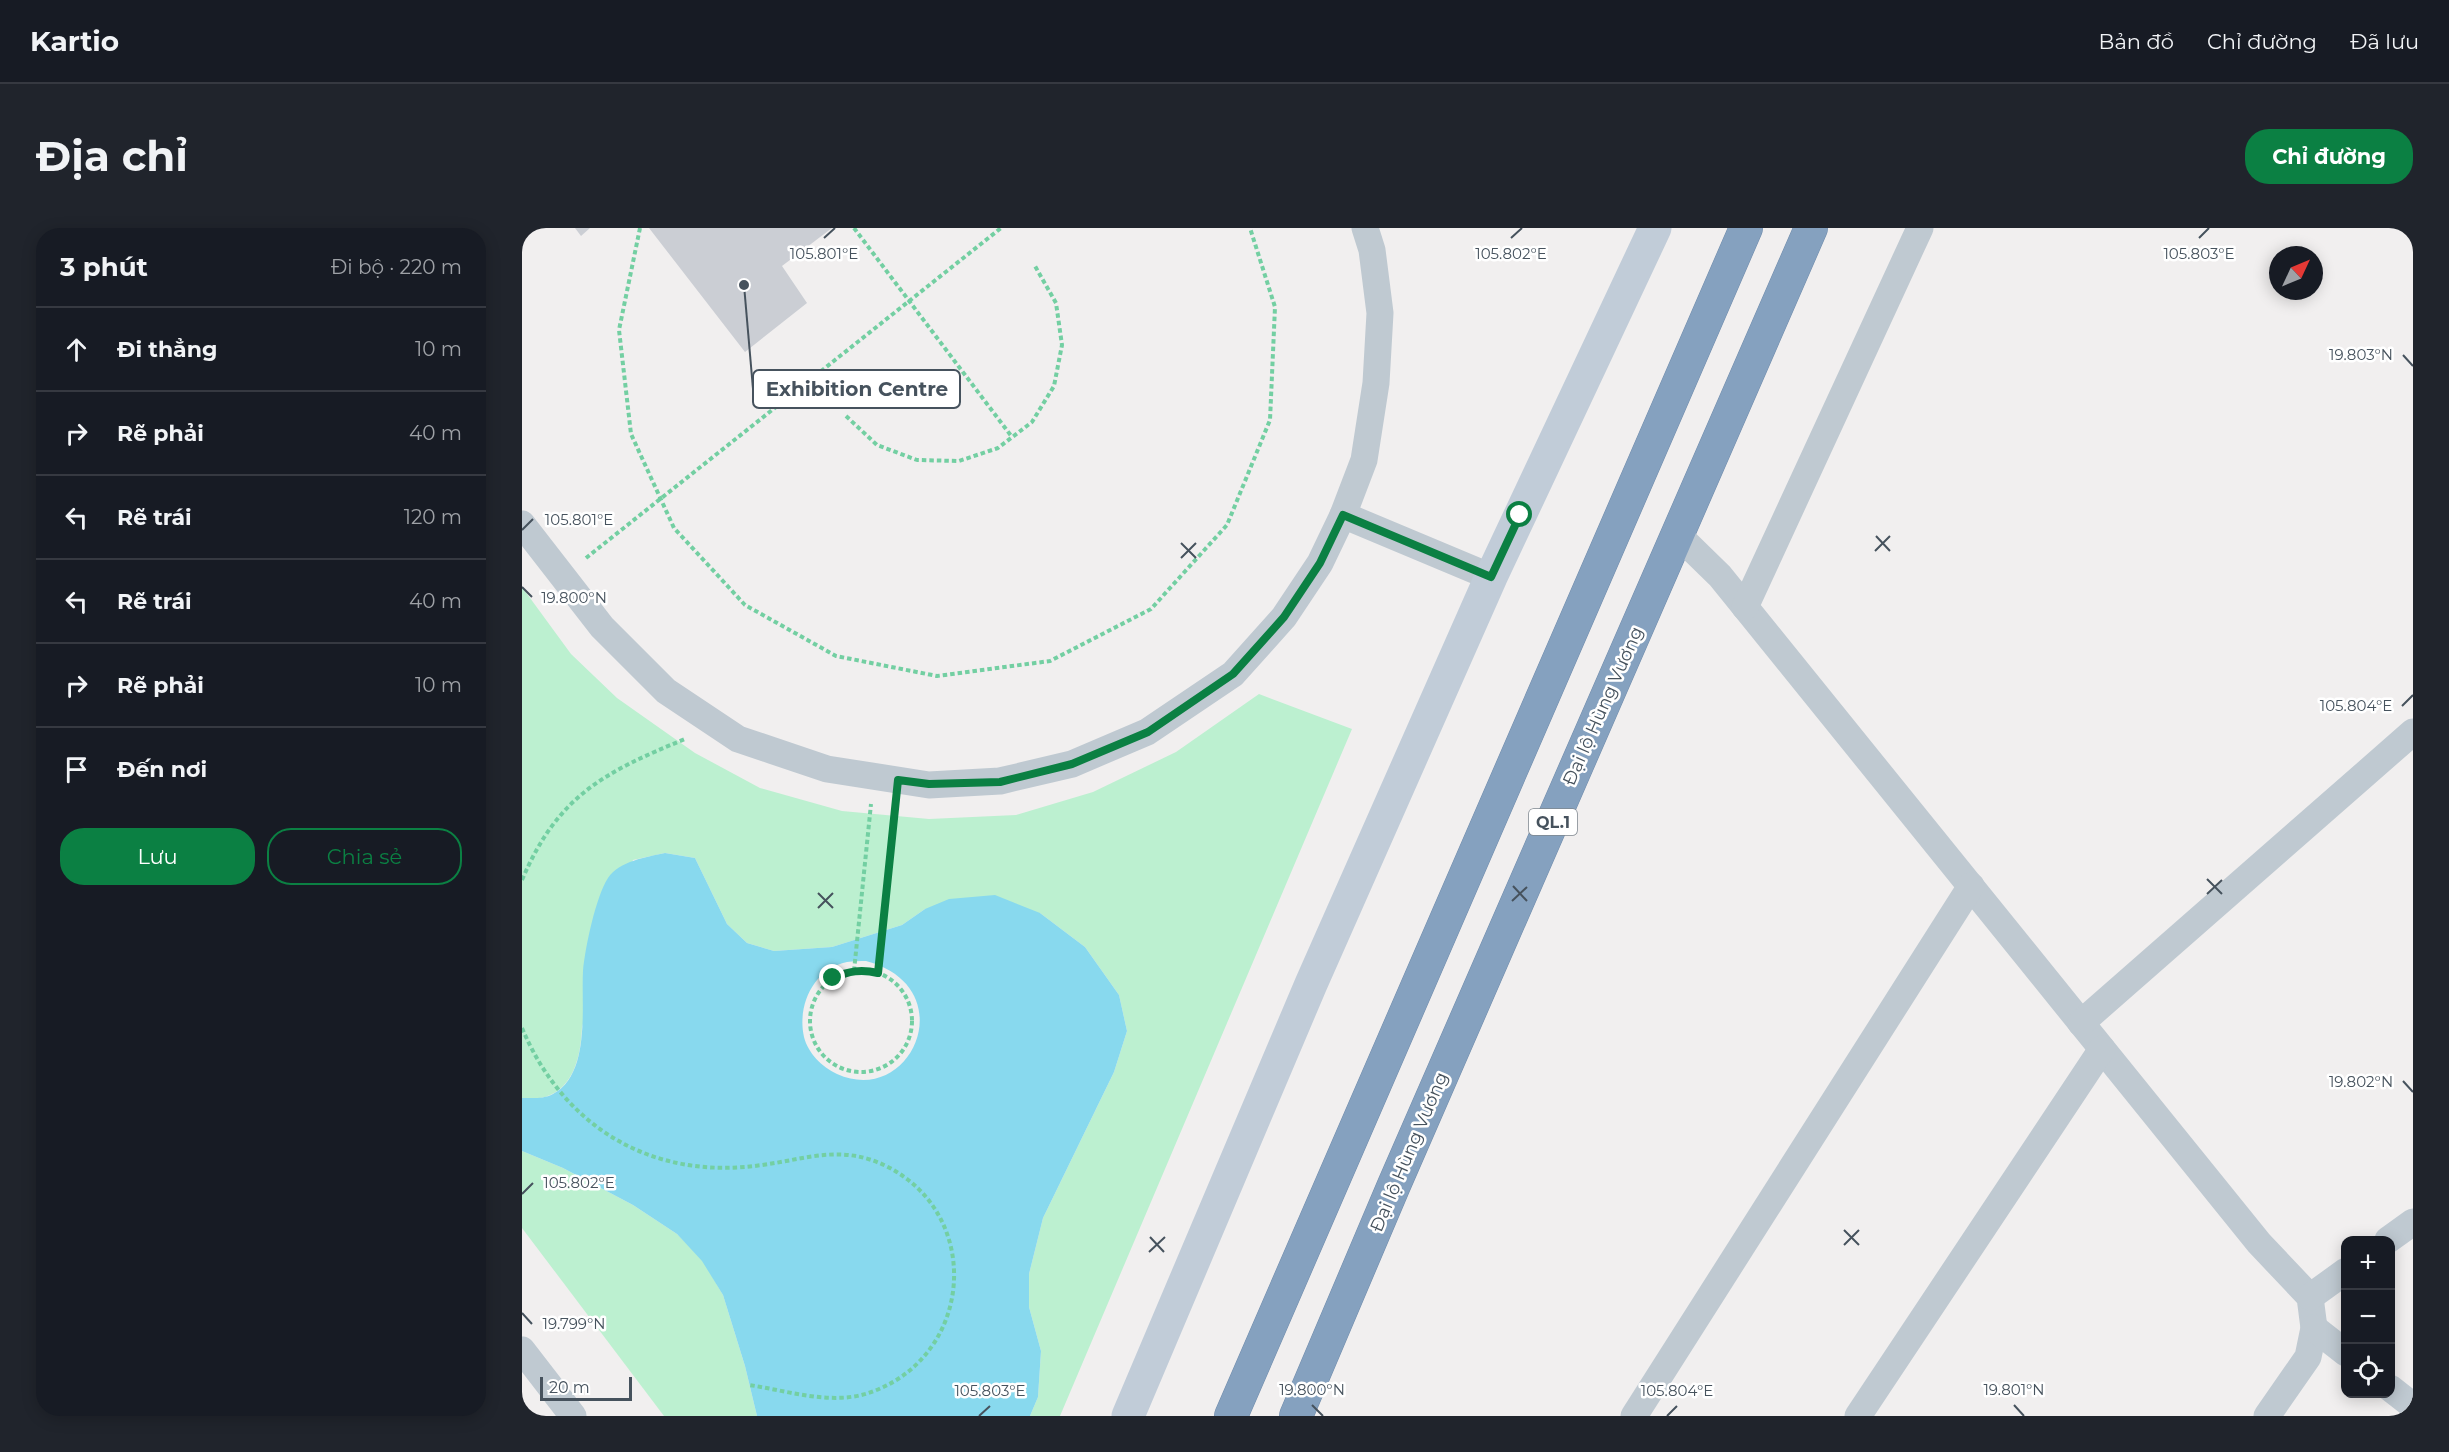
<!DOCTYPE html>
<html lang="vi">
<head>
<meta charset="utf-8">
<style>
	:root { --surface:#171b24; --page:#20242c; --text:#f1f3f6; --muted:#9ea1a6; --line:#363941; --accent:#0b8043 }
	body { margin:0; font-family:Montserrat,sans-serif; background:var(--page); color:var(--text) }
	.controls { position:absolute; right:18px; bottom:18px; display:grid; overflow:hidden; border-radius:12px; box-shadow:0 3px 15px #0003 }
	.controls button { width:54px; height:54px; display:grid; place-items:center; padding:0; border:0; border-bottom:2px solid var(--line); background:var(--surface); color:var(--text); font:30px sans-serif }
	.compass { position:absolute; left:1747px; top:18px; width:54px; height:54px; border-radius:50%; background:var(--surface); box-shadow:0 3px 15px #0003; rotate:46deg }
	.scale { position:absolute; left:18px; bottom:15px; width:92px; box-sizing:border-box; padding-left:6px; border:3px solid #46525d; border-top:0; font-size:16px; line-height:21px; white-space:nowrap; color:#46525d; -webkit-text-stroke:4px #fff; paint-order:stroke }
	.stop { position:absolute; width:18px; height:18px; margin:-14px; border:4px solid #0b8043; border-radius:50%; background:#fff }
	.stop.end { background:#0b8043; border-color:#fff; box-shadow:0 2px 6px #0008 }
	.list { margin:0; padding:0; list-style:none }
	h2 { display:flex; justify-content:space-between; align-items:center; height:78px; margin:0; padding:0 24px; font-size:26px }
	h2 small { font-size:20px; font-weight:400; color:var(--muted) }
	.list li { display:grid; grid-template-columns:39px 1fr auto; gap:18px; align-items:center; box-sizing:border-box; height:84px; padding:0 24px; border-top:2px solid var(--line) }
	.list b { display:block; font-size:22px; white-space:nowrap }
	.list em { font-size:20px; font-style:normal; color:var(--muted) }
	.actions { display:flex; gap:12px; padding:18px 24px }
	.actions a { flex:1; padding:14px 0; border:2px solid var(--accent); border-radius:24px; text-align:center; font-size:21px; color:var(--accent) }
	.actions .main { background:var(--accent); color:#fff }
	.icon { flex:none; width:33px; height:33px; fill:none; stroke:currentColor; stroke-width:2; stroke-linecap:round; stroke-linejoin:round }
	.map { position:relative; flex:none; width:1891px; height:1188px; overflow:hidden; border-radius:24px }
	header { display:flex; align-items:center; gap:36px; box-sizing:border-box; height:84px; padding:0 30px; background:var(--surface); border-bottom:2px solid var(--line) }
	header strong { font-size:28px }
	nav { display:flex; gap:33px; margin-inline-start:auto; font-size:21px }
	.intro { display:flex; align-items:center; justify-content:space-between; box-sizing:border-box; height:144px; padding:0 36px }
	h1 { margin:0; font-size:42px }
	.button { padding:15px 27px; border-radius:24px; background:var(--accent); color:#fff; font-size:21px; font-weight:700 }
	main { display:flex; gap:36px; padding:0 36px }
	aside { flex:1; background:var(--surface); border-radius:24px; box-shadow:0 3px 15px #0003 }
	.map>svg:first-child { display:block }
</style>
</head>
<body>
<header>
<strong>Kartio</strong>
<nav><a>Bản đồ</a><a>Chỉ đường</a><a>Đã lưu</a></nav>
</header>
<div class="intro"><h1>Địa chỉ</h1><a class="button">Chỉ đường</a></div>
<main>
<aside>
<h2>3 phút<small>Đi bộ · 220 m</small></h2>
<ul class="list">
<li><svg class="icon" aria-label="ahead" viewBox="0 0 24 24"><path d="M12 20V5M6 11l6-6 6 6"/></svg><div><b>Đi thẳng</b></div><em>10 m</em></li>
<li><svg class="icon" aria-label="right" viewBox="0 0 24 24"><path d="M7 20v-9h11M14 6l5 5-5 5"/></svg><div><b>Rẽ phải</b></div><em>40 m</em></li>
<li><svg class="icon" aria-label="left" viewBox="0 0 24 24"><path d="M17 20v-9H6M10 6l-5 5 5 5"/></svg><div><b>Rẽ trái</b></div><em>120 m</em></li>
<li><svg class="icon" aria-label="left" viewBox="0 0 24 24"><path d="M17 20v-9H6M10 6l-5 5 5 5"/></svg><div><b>Rẽ trái</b></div><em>40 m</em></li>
<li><svg class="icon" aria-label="right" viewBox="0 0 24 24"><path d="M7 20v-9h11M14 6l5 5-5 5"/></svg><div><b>Rẽ phải</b></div><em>10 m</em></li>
<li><svg class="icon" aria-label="arrive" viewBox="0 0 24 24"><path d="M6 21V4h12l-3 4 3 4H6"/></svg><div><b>Đến nơi</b></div></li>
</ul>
<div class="actions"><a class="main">Lưu</a><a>Chia sẻ</a></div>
</aside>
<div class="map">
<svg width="1891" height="1188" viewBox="0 0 1891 1188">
	<rect width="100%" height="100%" fill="#f1efef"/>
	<!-- green -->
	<g fill="#bcf0d0">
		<path d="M0 359 49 426 95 470 173 525 238 560 320 583 407 591 494 587 571 564 654 524 737 466 830 501 538 1188H508L516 1169 519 1123 507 1079V1046L521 990 592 844 605 803 597 767 563 719 518 685 403 681 380 697 310 719 252 723 225 715 205 696 173 630 143 625 111 632 60 799C59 825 53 860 23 869 16 871 8 870 0 870Z"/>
		<polygon points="0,923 41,940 111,977 155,1006 181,1033 201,1067 223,1138 235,1188 142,1188 0,1000"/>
	</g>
	<!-- water -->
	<path fill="#88d9ee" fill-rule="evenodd" d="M143 625 173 630 205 696 225 715 252 723 310 719 380 697 403 681 427 671 473 667 518 685 563 719 597 767 605 803 592 844 521 990 507 1046V1079L519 1123 516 1169 508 1188H235L223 1138 201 1067 180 1033 155 1006 111 977 41 940 0 923V870C11 870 22 871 31 866 69 846 59 778 61 743 63 720 74 668 86 650 97 633 125 629 143 625ZM344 733C442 759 390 880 315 846 300 839 286 825 282 809 275 778 291 741 325 734 331 733 338 733 344 733Z"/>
	<!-- building -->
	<g fill="#cbced4">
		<polygon points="53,0 68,0 59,8"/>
		<polygon points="127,0 310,0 260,38 285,75 223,124"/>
	</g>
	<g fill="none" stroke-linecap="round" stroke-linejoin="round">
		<!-- highway casing -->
		<g stroke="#718cab" stroke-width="34">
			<g id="highway">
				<polyline points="709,1188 1224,0"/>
				<polyline points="774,1188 872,957 1289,0"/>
			</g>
		</g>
		<!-- path -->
		<g stroke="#73cfa2" stroke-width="4" stroke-dasharray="4.5 3" stroke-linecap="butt">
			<polyline points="118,0 97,102 109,206 152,300 223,377 314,428 415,448 528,433 629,381 705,297 748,192 753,79 728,0"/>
			<polyline points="332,0 490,209"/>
			<polyline points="324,188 355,217 395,232 437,233 476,220 510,194 532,158 540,117 534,75 513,38"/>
			<polyline points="64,330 479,0"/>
			<path d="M0 652C36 567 83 544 163 511"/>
			<circle cx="339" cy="793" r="51"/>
			<polyline points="332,743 349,576"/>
			<polyline points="356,745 373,579"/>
			<path d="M0 800C42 900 131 953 240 937 285 931 319 916 364 938 461 986 452 1125 352 1163 312 1179 268 1163 227 1157"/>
		</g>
		<!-- street -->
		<g stroke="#bfc9d1" stroke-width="27">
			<polyline points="821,287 969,349"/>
			<polyline points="0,296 80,399 144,463 216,511 305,541 407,557 478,553 550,536 625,504 711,446 762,389 798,335 821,287 842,232 854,155 858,85 850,22 843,0"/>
			<polyline points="1156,307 1198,348 1737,1015 1788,1069 1792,1100 1786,1129 1745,1188"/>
			<polyline points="1223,379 1398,0"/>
			<polyline points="1559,795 1891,504"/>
			<polyline points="1866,1012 1891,994"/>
			<polyline points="1788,1069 1824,1043"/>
			<polyline points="1792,1100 1824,1125"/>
			<polyline points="0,1122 51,1188"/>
			<polyline points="1868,1160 1891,1178"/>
			<polyline points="1112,1188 1449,658"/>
			<polyline points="1336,1188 1580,821"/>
		</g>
		<!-- secondary -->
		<polyline stroke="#c1ccd8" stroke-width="33" points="606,1188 789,756 969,349 1133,0"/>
		<!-- highway -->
		<use href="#highway" stroke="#85a1bf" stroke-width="33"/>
	</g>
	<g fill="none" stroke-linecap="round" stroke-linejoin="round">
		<!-- route -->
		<path stroke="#0b8043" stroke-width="8" d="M311 750C327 743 339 741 356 745L376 552 407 556 478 554 550 536 626 504 711 446 762 389 798 335 821 287 969 349 998 287"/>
	</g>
	<!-- ticks -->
	<path fill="none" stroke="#46525d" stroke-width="2" d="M302 10 313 0M989 10 1000 0M1677 10 1687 0M1881 127 1891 138M0 302 11 291M1354 308 1368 323M659 315 674 330M1353 323 1368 308M659 330 674 315M0 359 10 369M1880 478 1891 467M1685 651 1700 666M991 658 1005 673M296 665 311 680M1685 666 1700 652M990 673 1005 659M296 680 311 665M1881 853 1891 864M0 966 11 955M1322 1002 1337 1017M628 1009 642 1024M1322 1017 1337 1002M627 1024 643 1009M0 1085 10 1096M790 1177 801 1188M1492 1177 1502 1188M457 1188 468 1178M1145 1188 1155 1178"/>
	<g text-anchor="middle" stroke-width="5" stroke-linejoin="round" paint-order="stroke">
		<!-- shield labels -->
		<rect fill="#fff" stroke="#7e868e" stroke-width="1.5" x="1007" y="581" width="48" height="26" rx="4.5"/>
		<g font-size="16" font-weight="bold" fill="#46525d">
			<text x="1031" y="600">QL.1</text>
		</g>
		<!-- street labels -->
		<g font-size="18" fill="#46525d" stroke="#fff">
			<text transform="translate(1081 478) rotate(-66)" y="6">Đại lộ Hùng Vương</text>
			<text transform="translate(887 924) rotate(-67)" y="6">Đại lộ Hùng Vương</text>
		</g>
	</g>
	<g font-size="15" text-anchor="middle" fill="#46525d" stroke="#fff" stroke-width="5" stroke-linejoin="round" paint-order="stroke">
		<text x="302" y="31">105.801°E</text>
		<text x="989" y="31">105.802°E</text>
		<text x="1677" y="31">105.803°E</text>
		<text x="1839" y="132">19.803°N</text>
		<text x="57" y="297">105.801°E</text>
		<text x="52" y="375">19.800°N</text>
		<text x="1834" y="483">105.804°E</text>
		<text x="1839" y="859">19.802°N</text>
		<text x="57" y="960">105.802°E</text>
		<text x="52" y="1101">19.799°N</text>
		<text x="790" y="1167">19.800°N</text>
		<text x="1492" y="1167">19.801°N</text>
		<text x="468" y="1168">105.803°E</text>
		<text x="1155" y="1168">105.804°E</text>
	</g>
	<!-- callouts -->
	<path fill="none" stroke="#46525d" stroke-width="2" d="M222 57L231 161"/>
	<circle fill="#46525d" stroke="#fff" stroke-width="2" cx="222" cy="57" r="6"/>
	<rect fill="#fff" stroke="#46525d" stroke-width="2" x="231" y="142" width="207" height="38" rx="6"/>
	<g font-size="20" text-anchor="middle" font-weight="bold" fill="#46525d">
		<text x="335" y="168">Exhibition Centre</text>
	</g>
</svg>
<div class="controls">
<button>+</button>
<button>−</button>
<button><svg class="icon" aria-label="locate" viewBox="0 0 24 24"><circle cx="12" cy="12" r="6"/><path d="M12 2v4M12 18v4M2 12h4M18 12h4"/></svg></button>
</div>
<svg class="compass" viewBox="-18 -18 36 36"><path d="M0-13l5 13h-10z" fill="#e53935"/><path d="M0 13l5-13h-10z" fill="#9ea1a6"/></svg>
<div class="scale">20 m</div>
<div class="stop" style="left:998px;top:287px"></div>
<div class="stop end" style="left:311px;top:750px"></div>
</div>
</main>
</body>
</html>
